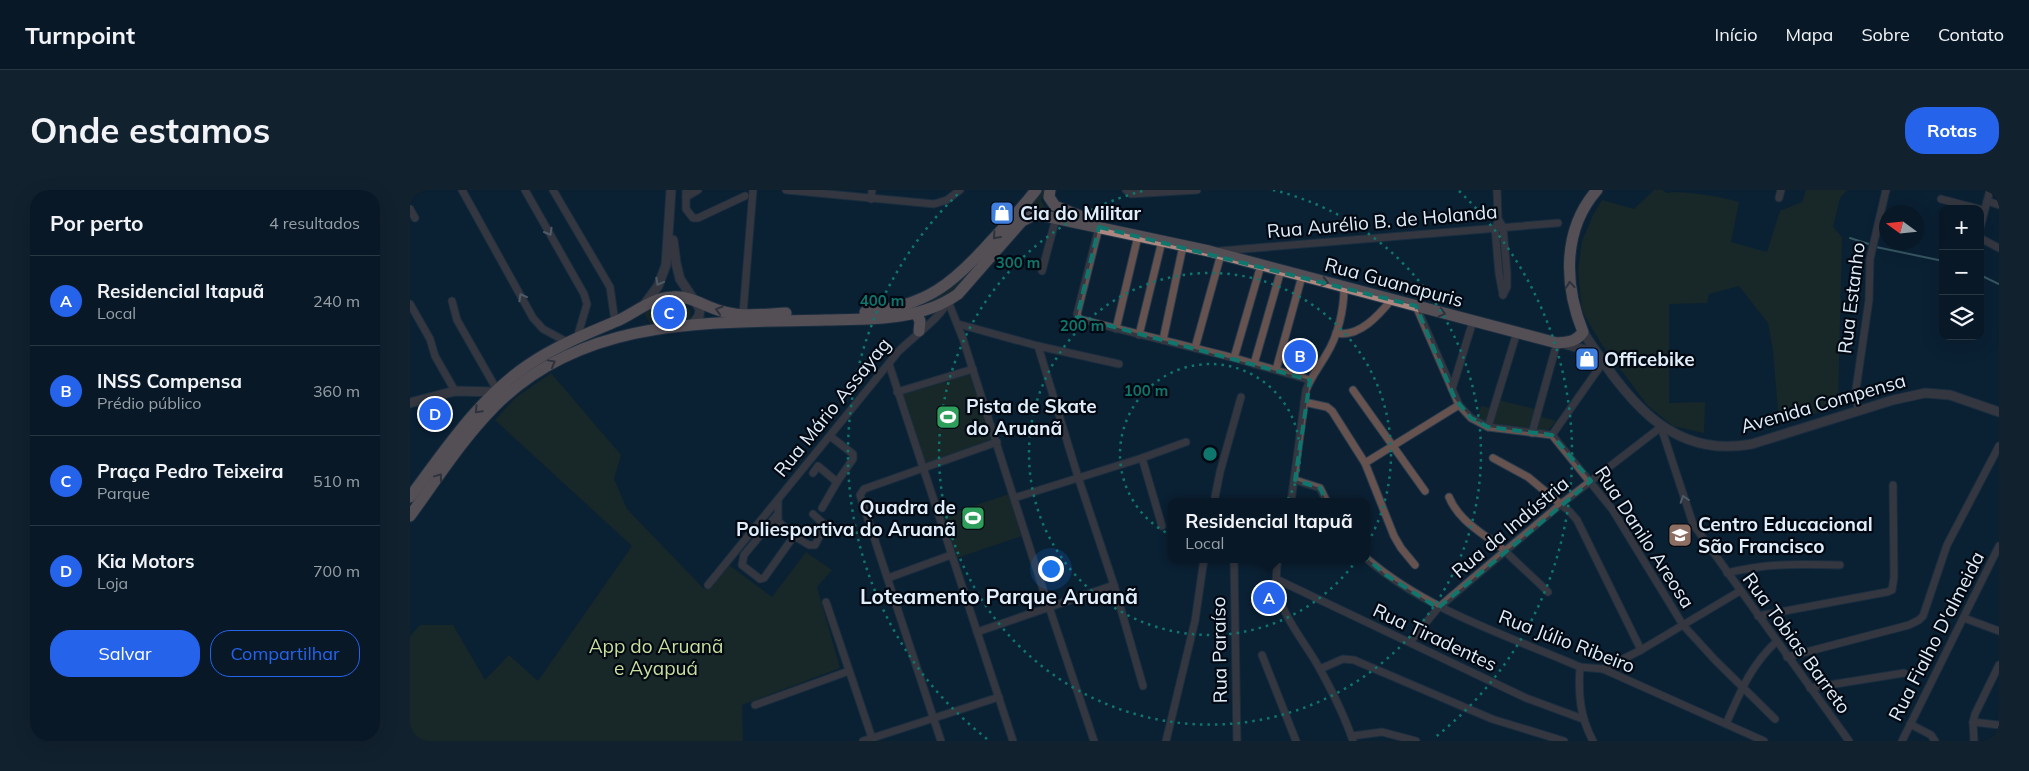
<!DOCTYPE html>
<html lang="pt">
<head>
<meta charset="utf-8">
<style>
	:root { --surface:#081826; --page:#11212e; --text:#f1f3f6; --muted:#98a0a7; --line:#293743; --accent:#2563eb }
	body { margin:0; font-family:Mulish,sans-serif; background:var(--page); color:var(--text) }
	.controls { position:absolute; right:15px; top:15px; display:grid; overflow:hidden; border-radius:10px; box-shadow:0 5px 20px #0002 }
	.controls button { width:45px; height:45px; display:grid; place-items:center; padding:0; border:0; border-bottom:1px solid var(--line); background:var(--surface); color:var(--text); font:25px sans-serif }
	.compass { position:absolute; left:1469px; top:15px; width:45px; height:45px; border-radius:50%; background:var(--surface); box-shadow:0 5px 20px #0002; rotate:285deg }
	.you { position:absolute; left:640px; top:378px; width:18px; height:18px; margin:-12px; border:4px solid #fff; border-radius:50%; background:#1a73e8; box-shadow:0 0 0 8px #1a73e833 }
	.badge { display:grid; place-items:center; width:32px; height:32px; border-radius:50%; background:var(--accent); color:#fff; font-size:16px; font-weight:700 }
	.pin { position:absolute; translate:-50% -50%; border:2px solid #fff; box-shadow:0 1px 5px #0006 }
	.popup { position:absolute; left:758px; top:308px; width:202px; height:65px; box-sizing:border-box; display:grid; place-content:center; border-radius:10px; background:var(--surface); filter:drop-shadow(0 1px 4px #0005); font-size:16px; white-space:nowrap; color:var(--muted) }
	.popup b { font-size:19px; color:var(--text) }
	.popup::after { content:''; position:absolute; left:50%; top:100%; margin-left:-10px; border:10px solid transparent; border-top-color:var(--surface) }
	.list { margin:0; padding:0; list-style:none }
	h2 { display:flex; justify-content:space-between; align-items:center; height:65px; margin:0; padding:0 20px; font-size:21px }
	h2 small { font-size:16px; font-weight:400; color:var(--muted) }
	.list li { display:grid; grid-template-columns:32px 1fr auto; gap:15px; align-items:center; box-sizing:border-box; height:90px; padding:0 20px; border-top:1px solid var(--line) }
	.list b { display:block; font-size:19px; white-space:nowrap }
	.list p { margin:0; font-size:16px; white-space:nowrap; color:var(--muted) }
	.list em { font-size:16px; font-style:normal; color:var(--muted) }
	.actions { display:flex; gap:10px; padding:15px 20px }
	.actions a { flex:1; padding:11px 0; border:1px solid var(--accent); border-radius:20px; text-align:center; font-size:18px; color:var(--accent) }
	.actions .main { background:var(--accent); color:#fff }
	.icon { flex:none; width:28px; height:28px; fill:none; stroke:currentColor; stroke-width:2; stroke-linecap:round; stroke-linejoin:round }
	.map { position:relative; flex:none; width:1589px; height:551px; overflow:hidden; border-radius:20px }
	header { display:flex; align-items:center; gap:30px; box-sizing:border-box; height:70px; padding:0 25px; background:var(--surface); border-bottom:1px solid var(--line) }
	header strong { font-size:24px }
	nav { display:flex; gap:28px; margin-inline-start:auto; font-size:18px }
	.intro { display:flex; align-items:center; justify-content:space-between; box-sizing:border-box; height:120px; padding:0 30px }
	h1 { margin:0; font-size:35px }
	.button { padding:12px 22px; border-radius:20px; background:var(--accent); color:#fff; font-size:18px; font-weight:700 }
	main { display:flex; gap:30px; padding:0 30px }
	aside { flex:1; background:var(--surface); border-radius:20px; box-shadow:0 5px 20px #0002 }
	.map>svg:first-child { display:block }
</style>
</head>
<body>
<header>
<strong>Turnpoint</strong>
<nav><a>Início</a><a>Mapa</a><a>Sobre</a><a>Contato</a></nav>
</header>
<div class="intro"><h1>Onde estamos</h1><a class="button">Rotas</a></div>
<main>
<aside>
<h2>Por perto<small>4 resultados</small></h2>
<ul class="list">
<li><span class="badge">A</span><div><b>Residencial Itapuã</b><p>Local</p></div><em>240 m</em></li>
<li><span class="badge">B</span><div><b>INSS Compensa</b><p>Prédio público</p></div><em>360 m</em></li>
<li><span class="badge">C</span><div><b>Praça Pedro Teixeira</b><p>Parque</p></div><em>510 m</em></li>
<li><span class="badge">D</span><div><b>Kia Motors</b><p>Loja</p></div><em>700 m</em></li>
</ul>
<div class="actions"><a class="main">Salvar</a><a>Compartilhar</a></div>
</aside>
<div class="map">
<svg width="1589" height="551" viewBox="0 0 1589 551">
	<rect width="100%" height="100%" fill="#0b2033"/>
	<!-- green -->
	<g fill="#282f1a">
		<polygon points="629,0 635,0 631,10 636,20 626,20 542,103 510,119 472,123 529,104"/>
		<path d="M1244 0H1252L1257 3C1271 0 1313 7 1329 12L1321 52 1357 62 1370 21 1392 12 1396 0H1437L1430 8 1423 37 1432 47 1428 217 1369 233 1363 160 1358 133 1329 96 1299 104 1297 113 1259 114V213L1295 212 1294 243 1263 236 1238 216 1190 152 1172 121 1168 80 1172 51 1183 25 1192 10 1224 19Z"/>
		<path d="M253 112C265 112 273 112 281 121L280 129 244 134 239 132 235 125 237 120Z"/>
		<polygon points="561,182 583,250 513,275 491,204"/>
		<polygon points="141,183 211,265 204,289 217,319 294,399 319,375 362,407 396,362 422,380 407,397 430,478 332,515 333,551 3,551 0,547 0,446 10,435 43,435 75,490 99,465 128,491 222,356 85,230 105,208"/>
		<polygon points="1088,210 1125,219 1126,225 1146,231 1137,242 1082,234 1068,227 1071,216 1085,219"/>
		<polygon points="599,304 612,346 547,368 534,326"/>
	</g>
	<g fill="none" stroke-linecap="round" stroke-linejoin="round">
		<!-- stream -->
		<g stroke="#6c979c" stroke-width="2">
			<polyline points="1440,48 1462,55"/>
			<polyline points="1466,57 1533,71"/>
			<polyline points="1570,85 1589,94"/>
		</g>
		<!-- minor casing -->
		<g stroke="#293d4f" stroke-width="9">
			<g id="minor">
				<polyline points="52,0 123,128 133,139 157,152"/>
				<polyline points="115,0 174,104 177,114 167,148"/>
				<polyline points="143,0 200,97 205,132"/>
				<polyline points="276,0 276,19 283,28 288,28 335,6"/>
				<polyline points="376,0 524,14 537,10 550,0"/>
				<polyline points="716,0 721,4 787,0"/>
				<polyline points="1087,0 1088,29 1093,37 1097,83 1097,97 1093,105"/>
				<polyline points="276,7 288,0"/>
				<polyline points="1369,8 1371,0"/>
				<polyline points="461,9 462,0"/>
				<polyline points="1531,9 1569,19"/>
				<polyline points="1577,11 1589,15"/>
				<polyline points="0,19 5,28"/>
				<polyline points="1087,34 1085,38 1089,84 1093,105"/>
				<polyline points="689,37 667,124 669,129 824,168 900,190"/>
				<polyline points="1570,38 1580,0"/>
				<polyline points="1570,48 1589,58"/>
				<polyline points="809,61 1148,33"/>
				<polyline points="632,81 646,28"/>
				<polyline points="42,111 47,130 87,200"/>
				<polyline points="538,111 553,149 630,390 684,551"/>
				<polyline points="0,114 20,149 25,166 45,201"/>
				<polyline points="1006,116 1049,215 1061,228 1078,237 1142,245 1202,319 1273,435 1305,470 1365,529"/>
				<polyline points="333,124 343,0"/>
				<polyline points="548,134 628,156 709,174"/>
				<polyline points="706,139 728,46"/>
				<path d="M926 143C949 148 969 125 982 109"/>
				<polyline points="729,145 752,51"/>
				<polyline points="753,150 773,56"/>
				<polyline points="628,156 668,287 704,395 733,496"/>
				<polyline points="785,158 811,64"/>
				<polyline points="824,168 851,75"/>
				<polyline points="479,174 603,551"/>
				<polyline points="844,174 871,80"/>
				<polyline points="866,180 892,86"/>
				<polyline points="1042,199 1063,131"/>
				<polyline points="943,200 1015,301"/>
				<polyline points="487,202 563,179"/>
				<polyline points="894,212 917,217 922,221 955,273 984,346 991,358 1005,375"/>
				<polyline points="1448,221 1446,199 1459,110 1460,69 1476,0"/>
				<polyline points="1078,237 1107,142"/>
				<polyline points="1122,243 1147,153"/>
				<polyline points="1142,245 1194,171"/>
				<polyline points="732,268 752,336"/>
				<polyline points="1083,268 1118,287 1160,322 1167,330 1231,460"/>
				<polyline points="955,273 1049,215"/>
				<polyline points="403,283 408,276 427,292"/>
				<polyline points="885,290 910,298 917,312"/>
				<path d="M1039 307C1049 332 1075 344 1095 361 1109 375 1124 388 1138 402"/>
				<polyline points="604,308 732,268 776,252"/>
				<polyline points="804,312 810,282 831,207"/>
				<path d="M881 312 896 200C901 187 909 177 916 165 928 146 934 120 934 97"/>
				<polyline points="412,318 427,292 443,269 443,264 420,246"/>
				<polyline points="367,325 334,365 332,375 350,389 354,388 384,346 368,331 368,310"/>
				<polyline points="384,346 399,355 405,355 415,335 403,324"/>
				<path d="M956 368C1014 418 1087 442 1156 471L1170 477 1193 479 1354 551"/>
				<polyline points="824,369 827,551"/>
				<path d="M868 369C859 417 890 442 911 481 923 503 935 527 943 551"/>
				<path d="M1317 383C1358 373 1388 374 1430 375"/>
				<polyline points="478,388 541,365"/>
				<polyline points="866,389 1116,508 1173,529"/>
				<path d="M298 395 488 162C500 149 533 126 537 112"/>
				<polyline points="416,412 463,551"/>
				<polyline points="1348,426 1477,402 1482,400 1484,387 1483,295"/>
				<polyline points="1554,428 1589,441"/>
				<polyline points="567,442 704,395"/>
				<polyline points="1000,452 1028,418 1062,389 1151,314 1251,237 1283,334 1439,551"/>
				<polyline points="852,465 886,551"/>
				<polyline points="1377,467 1499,435 1509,430 1513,426 1537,355 1589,256"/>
				<path d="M1170 477C1168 504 1170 527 1183 551"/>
				<polyline points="910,479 933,469 944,470 1082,529 1154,551"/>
				<polyline points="1193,479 1231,460 1330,401"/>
				<polyline points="1400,498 1494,483"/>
				<polyline points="345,515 439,481"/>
				<polyline points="1563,532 1589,535"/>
				<path d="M1316 534C1330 503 1340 476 1366 452"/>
				<polyline points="1500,534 1521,545 1525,551"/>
				<polyline points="942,546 972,542 1006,551"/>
				<polyline points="453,551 589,507"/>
				<polyline points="531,551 450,305 454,299 587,252"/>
				<polyline points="756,551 785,431 794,369"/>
				<polyline points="1492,551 1589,356"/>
				<polyline points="1564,551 1563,532 1565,524 1589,475"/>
			</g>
		</g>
		<!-- tertiary casing -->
		<g stroke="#293d4f" stroke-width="11">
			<g id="tertiary">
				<polyline points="263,50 266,73 270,89 290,119 289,126 282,135"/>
				<polyline points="234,115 248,96 256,75 261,0"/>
				<path d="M1173 142C1214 204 1257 270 1342 254L1483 210 1515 203 1540 205 1589 222"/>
				<polyline points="1151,153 1187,163"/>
				<polyline points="0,213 45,201 85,202"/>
			</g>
		</g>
		<!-- primary casing -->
		<g stroke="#293d4f" stroke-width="13">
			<g id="primary">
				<polyline points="640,0 639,7 645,16 673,27"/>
				<path d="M455 122C516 117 544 93 583 49 598 33 613 17 626 0"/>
				<polyline points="506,123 510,131 509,141"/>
				<path d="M0 307C35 260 69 208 118 175 146 156 176 144 207 131 225 123 241 108 262 107 282 105 296 118 315 122 335 127 356 124 376 123"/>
				<path d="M0 326C27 289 53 248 85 216 175 126 299 133 416 130 461 129 510 131 548 104L612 31 624 25H630L799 61 1147 153C1158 152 1166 152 1173 142 1154 95 1152 40 1187 0"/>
			</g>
		</g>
		<!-- minor -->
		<use href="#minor" stroke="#66524f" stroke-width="7"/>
		<!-- tertiary -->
		<use href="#tertiary" stroke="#66524f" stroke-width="9"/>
		<!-- primary -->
		<use href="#primary" stroke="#ad867f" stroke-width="11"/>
	</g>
	<!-- one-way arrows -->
	<defs><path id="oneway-chevron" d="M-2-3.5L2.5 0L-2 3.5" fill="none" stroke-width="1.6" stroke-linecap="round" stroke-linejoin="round" transform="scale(1.25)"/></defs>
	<g stroke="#a3a0a5">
		<use href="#oneway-chevron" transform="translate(139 42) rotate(60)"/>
		<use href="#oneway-chevron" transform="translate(249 92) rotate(118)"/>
		<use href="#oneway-chevron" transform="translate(112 107) rotate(-119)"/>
		<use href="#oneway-chevron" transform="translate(1274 309) rotate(-108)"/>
	</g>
	<g stroke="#584848">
		<use href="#oneway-chevron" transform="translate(586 46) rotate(132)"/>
		<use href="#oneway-chevron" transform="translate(915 92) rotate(15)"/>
		<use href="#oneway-chevron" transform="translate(1160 95) rotate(-95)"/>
		<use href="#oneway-chevron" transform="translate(309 120) rotate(-163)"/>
		<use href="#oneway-chevron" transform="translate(1032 123) rotate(15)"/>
		<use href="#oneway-chevron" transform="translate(142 173) rotate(-29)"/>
		<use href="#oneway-chevron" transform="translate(68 220) rotate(133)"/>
		<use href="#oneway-chevron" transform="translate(29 287) rotate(-53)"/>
	</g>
	<!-- marked area -->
	<path d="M0 0H1589V551H0ZM689 37 1006 116 1045 209 1061 228 1078 237 1142 245 1181 291 1028 418 976 385 945 358 927 335 910 298 885 290 900 190 667 127Z" fill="#0b2033" fill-opacity=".55" fill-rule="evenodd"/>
	<path fill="none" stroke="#0f766e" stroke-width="4" stroke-dasharray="10 6" stroke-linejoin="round" d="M689 37 1006 116 1045 209 1061 228 1078 237 1142 245 1181 291 1028 418 976 385 945 358 927 335 910 298 885 290 900 190 667 127Z"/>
	<!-- distance rings -->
	<g fill="none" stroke="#0f766e" stroke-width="2.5" stroke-dasharray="2.5 5">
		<circle cx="800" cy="264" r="90"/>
		<circle cx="800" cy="264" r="181"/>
		<path d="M863 0A271 271 0 1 1 737 0"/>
		<path d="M577 549A362 362 0 0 1 551 1M1049 1A362 362 0 0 1 1023 549"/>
	</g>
	<!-- icons -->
	<defs>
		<g id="shop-square" transform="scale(1.25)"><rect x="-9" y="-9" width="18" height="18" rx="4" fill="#3f7fe0" stroke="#030912"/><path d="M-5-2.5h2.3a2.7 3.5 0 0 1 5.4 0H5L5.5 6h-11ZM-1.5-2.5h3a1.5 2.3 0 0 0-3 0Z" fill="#fff"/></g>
		<g id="stadium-square" transform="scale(1.25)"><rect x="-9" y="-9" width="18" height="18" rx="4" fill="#2e9e5b" stroke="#030912"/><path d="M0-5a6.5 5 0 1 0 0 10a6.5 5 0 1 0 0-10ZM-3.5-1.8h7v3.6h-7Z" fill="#fff"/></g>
		<g id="school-square" transform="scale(1.25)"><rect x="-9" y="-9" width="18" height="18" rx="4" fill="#8d6e63" stroke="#030912"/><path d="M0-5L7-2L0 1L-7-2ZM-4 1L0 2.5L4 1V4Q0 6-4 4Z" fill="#fff"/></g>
	</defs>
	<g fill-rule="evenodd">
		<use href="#shop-square" x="592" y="23"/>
		<use href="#shop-square" x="1177" y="169"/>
		<use href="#stadium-square" x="538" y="227"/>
		<use href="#stadium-square" x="563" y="328"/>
		<use href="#school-square" x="1270" y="345"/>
	</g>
	<g text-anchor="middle" stroke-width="4.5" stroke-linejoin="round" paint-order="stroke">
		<!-- poi labels -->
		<g font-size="19" font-weight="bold" fill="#e0eefb" stroke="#030912" text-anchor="start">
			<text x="610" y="30">Cia do Militar</text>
			<text x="1194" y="176">Officebike</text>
			<text x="556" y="223">Pista de Skate<tspan x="556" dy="22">do Aruanã</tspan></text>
			<text x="546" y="324" text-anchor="end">Quadra de<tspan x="546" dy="22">Poliesportiva do Aruanã</tspan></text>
			<text x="1288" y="341">Centro Educacional<tspan x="1288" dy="22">São Francisco</tspan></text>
		</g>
		<!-- street labels -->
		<g font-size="19" fill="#e0eefb" stroke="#030912">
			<text transform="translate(972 31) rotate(-5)" y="7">Rua Aurélio B. de Holanda</text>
			<text transform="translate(984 92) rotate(15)" y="7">Rua Guanapuris</text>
			<text transform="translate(1441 108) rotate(-83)" y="7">Rua Estanho</text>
			<text transform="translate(1413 213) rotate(-16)" y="7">Avenida Compensa</text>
			<text transform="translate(422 217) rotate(-51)" y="7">Rua Mário Assayag</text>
			<text transform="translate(1100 337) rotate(-40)" y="7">Rua da Indústria</text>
			<text transform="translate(1235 347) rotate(57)" y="7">Rua Danilo Areosa</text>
			<text transform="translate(1526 446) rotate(-63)" y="7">Rua Fialho D'almeida</text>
			<text transform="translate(1025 447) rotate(25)" y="7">Rua Tiradentes</text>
			<text transform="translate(1157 451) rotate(21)" y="7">Rua Júlio Ribeiro</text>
			<text transform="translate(1387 453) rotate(54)" y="7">Rua Tobias Barreto</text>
			<text transform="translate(809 460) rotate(-91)" y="7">Rua Paraíso</text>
		</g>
		<!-- park labels -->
		<g font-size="19" fill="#c9df9e" stroke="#030912">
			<text x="246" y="463">App do Aruanã<tspan x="246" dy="22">e Ayapuá</tspan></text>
		</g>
		<!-- quarter labels -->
		<g font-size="21" font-weight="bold" fill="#e0eefb" stroke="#030912">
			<text x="589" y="414">Loteamento Parque Aruanã</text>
		</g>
	</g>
	<circle cx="800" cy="264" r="8" fill="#0f766e" stroke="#030912" stroke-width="2.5"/>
	<g font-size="15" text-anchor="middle" font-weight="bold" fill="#0f766e" stroke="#030912" stroke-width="4.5" stroke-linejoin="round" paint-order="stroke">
		<text x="608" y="78">300 m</text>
		<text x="472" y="116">400 m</text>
		<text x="672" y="141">200 m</text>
		<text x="736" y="206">100 m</text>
	</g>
</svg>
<div class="controls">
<button>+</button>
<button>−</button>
<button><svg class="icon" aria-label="layers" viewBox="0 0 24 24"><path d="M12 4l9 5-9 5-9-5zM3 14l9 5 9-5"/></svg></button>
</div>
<svg class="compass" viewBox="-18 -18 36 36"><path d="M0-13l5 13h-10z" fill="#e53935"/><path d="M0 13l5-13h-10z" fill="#98a0a7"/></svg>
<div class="you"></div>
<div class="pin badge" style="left:859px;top:408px">A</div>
<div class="popup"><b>Residencial Itapuã</b>Local</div>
<div class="pin badge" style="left:890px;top:166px">B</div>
<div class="pin badge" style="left:259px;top:123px">C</div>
<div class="pin badge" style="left:25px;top:224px">D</div>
</div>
</main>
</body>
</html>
